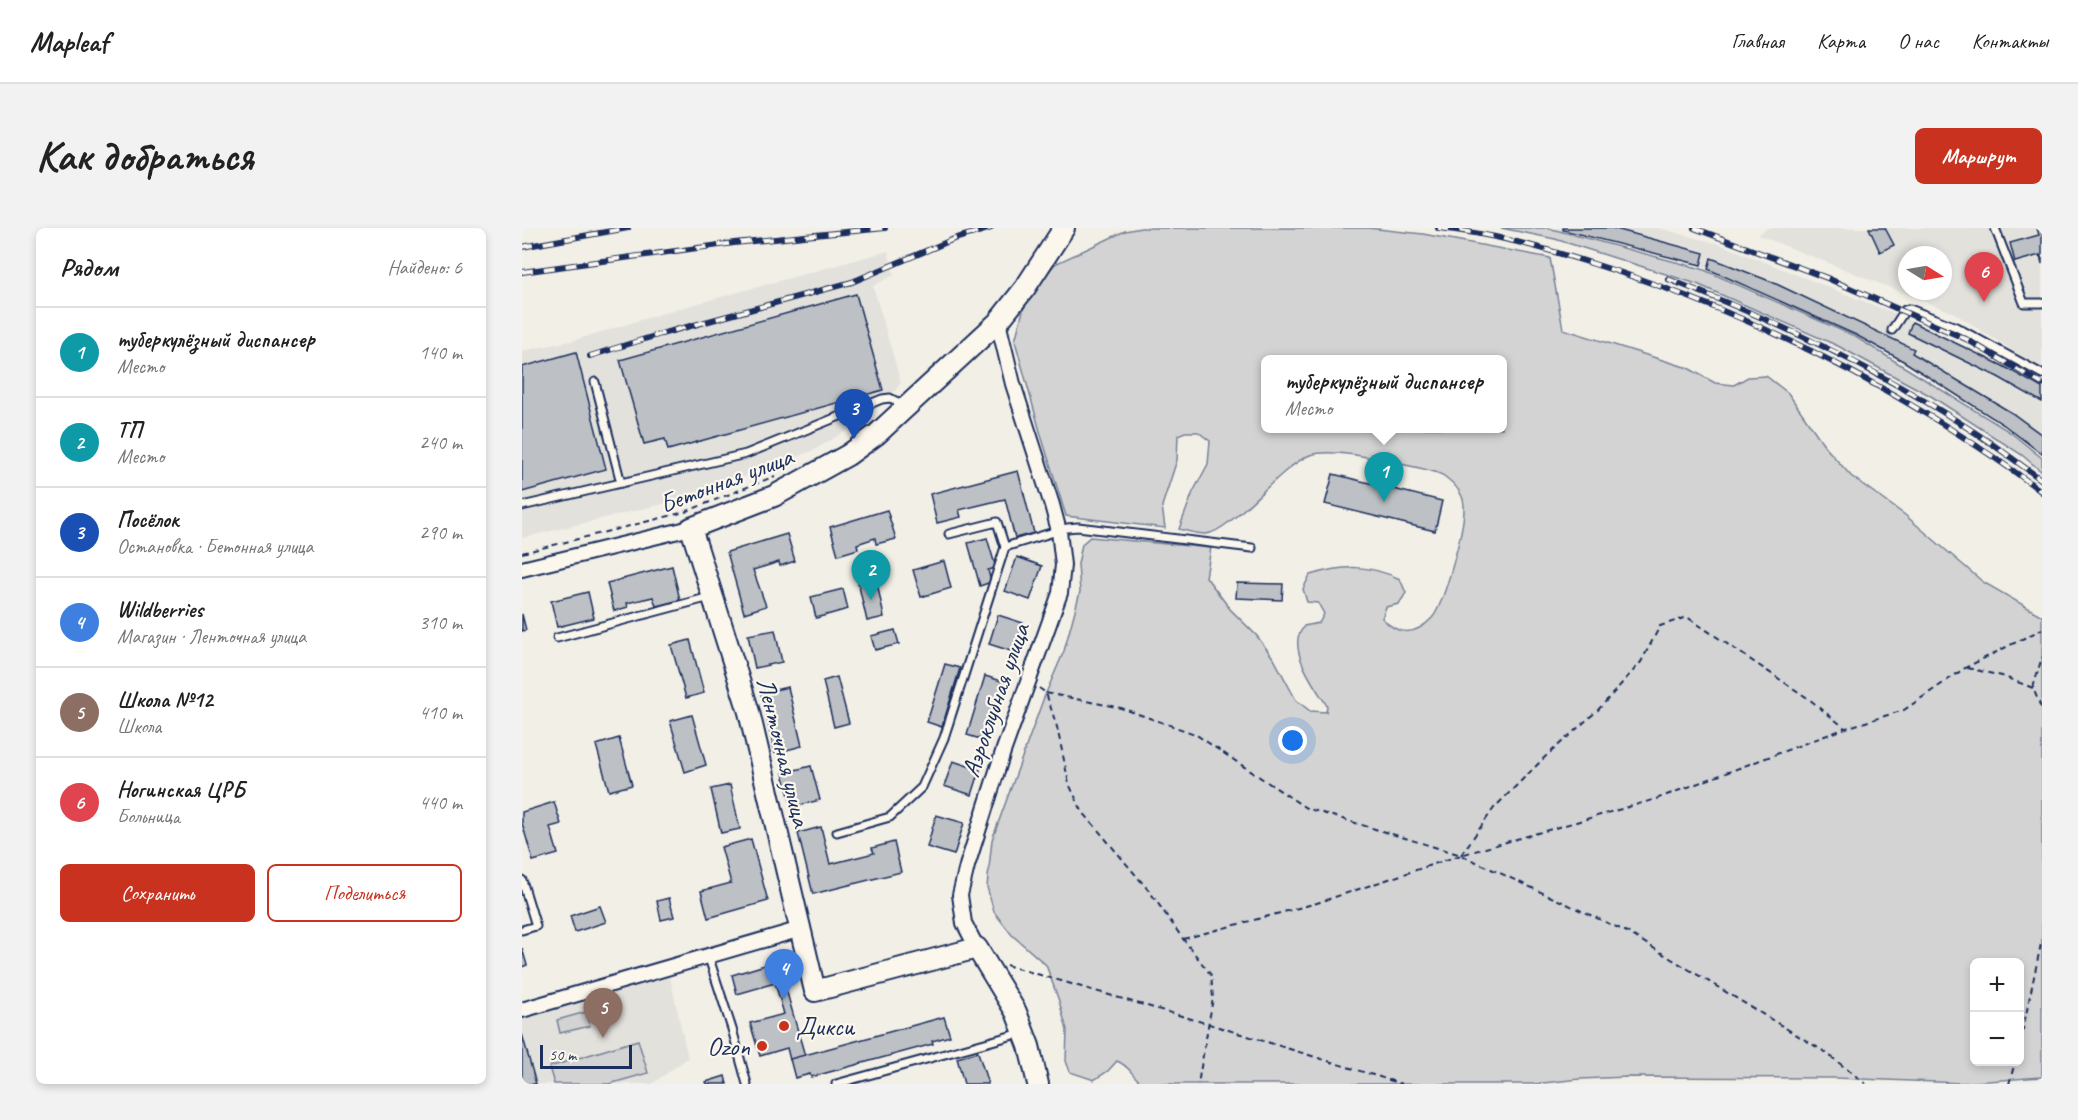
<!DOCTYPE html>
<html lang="ru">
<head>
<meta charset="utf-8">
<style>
	:root { --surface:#fff; --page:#f2f2f2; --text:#222; --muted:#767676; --line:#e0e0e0; --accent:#c8321e }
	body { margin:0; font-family:Caveat,sans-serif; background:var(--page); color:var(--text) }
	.controls { position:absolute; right:18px; bottom:18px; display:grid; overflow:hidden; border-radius:9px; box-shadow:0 3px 9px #0003 }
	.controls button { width:54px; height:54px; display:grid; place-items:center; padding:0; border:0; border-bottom:2px solid var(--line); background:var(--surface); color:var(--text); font:30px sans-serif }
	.compass { position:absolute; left:1376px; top:18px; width:54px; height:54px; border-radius:50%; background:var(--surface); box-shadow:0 3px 9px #0003; rotate:101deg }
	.scale { position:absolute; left:18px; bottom:15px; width:92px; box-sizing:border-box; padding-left:6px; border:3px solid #1b2f5e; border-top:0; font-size:16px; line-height:21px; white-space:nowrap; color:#1b2f5e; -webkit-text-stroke:4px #fbf7ec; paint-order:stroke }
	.you { position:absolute; left:771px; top:513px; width:21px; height:21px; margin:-15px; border:4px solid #fff; border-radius:50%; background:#1a73e8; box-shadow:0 0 0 9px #1a73e833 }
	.badge { display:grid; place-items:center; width:39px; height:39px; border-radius:50%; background:var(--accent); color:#fff; font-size:20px; font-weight:700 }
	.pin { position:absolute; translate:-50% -50px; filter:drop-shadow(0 2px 3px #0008) }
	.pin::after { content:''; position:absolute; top:32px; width:21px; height:18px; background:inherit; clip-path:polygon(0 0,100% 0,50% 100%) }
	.popup { position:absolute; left:739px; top:127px; width:246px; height:78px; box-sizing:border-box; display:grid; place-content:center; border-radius:9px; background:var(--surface); filter:drop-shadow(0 2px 4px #0005); font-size:20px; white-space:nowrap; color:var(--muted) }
	.popup b { font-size:22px; color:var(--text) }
	.popup::after { content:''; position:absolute; left:50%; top:100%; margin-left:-12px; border:12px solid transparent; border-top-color:var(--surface) }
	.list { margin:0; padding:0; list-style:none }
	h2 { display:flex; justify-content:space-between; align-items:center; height:78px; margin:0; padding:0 24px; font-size:26px }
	h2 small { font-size:20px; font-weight:400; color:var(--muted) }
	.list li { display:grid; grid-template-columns:39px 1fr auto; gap:18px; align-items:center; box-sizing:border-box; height:90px; padding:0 24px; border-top:2px solid var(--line) }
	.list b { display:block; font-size:22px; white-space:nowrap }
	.list p { margin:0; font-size:20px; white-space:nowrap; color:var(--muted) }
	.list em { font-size:20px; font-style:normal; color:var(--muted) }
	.actions { display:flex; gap:12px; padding:18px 24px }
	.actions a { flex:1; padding:14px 0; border:2px solid var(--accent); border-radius:9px; text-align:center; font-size:21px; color:var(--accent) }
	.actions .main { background:var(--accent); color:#fff }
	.map { position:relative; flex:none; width:1520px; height:856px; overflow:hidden; border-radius:9px }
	header { display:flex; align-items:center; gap:36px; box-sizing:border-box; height:84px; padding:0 30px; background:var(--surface); border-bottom:2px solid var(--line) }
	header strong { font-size:28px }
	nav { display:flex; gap:33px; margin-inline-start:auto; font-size:21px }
	.intro { display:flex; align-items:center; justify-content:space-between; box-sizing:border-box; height:144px; padding:0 36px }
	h1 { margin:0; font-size:42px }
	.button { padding:15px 27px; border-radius:9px; background:var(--accent); color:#fff; font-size:21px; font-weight:700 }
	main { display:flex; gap:36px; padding:0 36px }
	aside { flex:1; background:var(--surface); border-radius:9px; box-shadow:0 3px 9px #0003 }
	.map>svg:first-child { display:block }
</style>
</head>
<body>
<header>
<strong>Mapleaf</strong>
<nav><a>Главная</a><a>Карта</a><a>О нас</a><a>Контакты</a></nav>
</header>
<div class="intro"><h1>Как добраться</h1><a class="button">Маршрут</a></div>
<main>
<aside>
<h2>Рядом<small>Найдено: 6</small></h2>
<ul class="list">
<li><span class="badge" style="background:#0f9aa8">1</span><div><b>туберкулёзный диспансер</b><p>Место</p></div><em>140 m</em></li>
<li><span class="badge" style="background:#0f9aa8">2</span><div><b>ТП</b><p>Место</p></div><em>240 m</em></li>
<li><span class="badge" style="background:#1a4fb4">3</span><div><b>Посёлок</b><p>Остановка · Бетонная улица</p></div><em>290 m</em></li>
<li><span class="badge" style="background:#3f7fe0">4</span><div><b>Wildberries</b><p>Магазин · Ленточная улица</p></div><em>310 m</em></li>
<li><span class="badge" style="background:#8d6e63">5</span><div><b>Школа №12</b><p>Школа</p></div><em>410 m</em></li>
<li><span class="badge" style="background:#e0444e">6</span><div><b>Ногинская ЦРБ</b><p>Больница</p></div><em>440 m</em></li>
</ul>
<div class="actions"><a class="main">Сохранить</a><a>Поделиться</a></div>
</aside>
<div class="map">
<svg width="1520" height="856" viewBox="0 0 1520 856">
	<rect width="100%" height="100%" fill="#f2efe6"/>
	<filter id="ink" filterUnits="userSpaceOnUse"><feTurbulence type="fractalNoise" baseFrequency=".0167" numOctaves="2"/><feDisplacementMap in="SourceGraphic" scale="12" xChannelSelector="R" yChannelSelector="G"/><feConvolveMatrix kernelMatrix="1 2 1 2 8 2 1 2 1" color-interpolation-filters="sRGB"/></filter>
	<g filter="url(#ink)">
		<!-- built -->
		<g fill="#e2e1dc" fill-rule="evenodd">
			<polygon points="1032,0 1136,0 1197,16 1379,88 1481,138 1520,160 1520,226 1482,197 1383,134 1334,107 1179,37"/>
			<path d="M1246 0H1520V142L1432 85 1236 7ZM1385 27H1421V63H1385Z"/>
			<polygon points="366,23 372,47 351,58 379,155 364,174 327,201 292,222 170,269 0,310 0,123 53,112 155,81"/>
			<polygon points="147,745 166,830 130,856 0,856 0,791"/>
		</g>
		<!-- green -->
		<g fill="#d2d3d2" stroke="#768198" stroke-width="1.5" fill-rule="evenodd">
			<path d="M619 0H846L901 6 1028 30 1041 101 1166 140 1193 155 1212 157 1226 149 1244 148 1266 165 1305 221 1329 248 1383 287 1461 354 1520 388V849L1440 855 1313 850 1105 849 1058 851 1012 856H622C610 850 610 839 595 833L586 843 572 852 548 844 544 833 545 802 537 773 524 737 490 707 472 684 465 659 470 612 521 472 542 423 558 364 556 336 560 316 568 309 689 320 684 349 708 381 735 408 752 431 774 472 788 483 804 484 805 478C794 460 773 432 776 411 776 406 780 402 782 398L797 395 802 386 796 375 785 374 781 361 788 347C822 337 846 336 878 351L884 365 877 376 864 379 860 390C876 408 893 408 910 390 922 377 942 301 942 281 943 267 933 256 922 248 912 241 878 237 865 233 847 229 806 221 788 227 756 240 709 304 684 306 675 306 665 303 657 301L671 264 686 236 688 213 676 204H663L656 207 655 232 640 278 643 300 544 288 519 207 493 113 504 71 533 36 603 3ZM744 132H980V200H744ZM1452 734H1498V834H1452Z"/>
			<polygon points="979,0 1026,0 1180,41 1332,108 1488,204 1520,230 1520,244 1500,227 1409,168 1316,118 1175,56 1033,11"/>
			<polygon points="64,784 68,798 38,805 35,792"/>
			<polygon points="116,812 126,845 87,856 32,856 27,839"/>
		</g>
		<!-- building -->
		<g fill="#bdc0c4" stroke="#1b2f5e" stroke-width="1.5">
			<polygon points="1041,0 1090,0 1182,25 1179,37 1041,2"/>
			<polygon points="1347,0 1363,0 1372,17 1358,24"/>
			<polygon points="1515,0 1520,0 1520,36 1518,27 1493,34 1488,15 1517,7"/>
			<polygon points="1189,30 1250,54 1392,121 1390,125 1490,185 1520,207 1520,226 1482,197 1383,134 1334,107 1186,41"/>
			<polygon points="334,66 361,162 146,222 143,211 122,216 98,132"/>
			<polygon points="1390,94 1481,138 1520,160 1520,174 1476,149 1386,105"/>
			<polygon points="54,124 84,241 0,264 0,139"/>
			<polygon points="496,243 512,305 493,310 483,271 437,282 439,289 415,295 408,266"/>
			<polygon points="811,246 920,273 913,303 803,276"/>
			<polygon points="365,282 374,311 354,316 353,310 335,316 336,321 316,327 308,299"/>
			<polygon points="265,306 273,333 258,338 257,334 231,342 244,378 222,385 205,324"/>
			<polygon points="465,310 474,340 466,342 469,354 458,358 446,315"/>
			<polygon points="495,329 520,338 508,372 483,363"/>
			<polygon points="422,333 429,360 399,369 391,342"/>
			<polygon points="150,338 158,372 134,378 131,369 105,375 106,379 92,383 85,355"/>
			<polygon points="354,350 362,389 345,393 336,354"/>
			<polygon points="715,355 761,356 760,372 714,370"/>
			<polygon points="321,361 326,381 294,390 289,369"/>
			<polygon points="66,364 72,390 35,399 29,373"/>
			<polygon points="0,386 4,402 0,403"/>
			<polygon points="476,387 501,395 492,424 467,416"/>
			<polygon points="253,402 260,434 233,440 226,407"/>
			<polygon points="373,402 377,416 353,422 349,408"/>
			<polygon points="168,412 182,465 164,470 149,417"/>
			<polygon points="423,436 438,440 420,499 405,494"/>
			<polygon points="463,448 483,454 465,513 445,507"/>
			<polygon points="315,449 327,495 312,499 301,453"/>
			<polygon points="266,459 280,518 253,525 239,465"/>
			<polygon points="170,487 184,537 163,544 148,493"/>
			<polygon points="97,510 110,557 87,563 74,517"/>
			<polygon points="431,533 458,542 450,567 422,558"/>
			<polygon points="289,538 298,572 270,579 261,545"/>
			<polygon points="208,557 218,601 199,605 189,561"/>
			<polygon points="32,574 39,596 28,599 36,626 11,633 0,595 0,584"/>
			<polygon points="414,587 442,595 432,627 405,619"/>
			<polygon points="299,599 308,636 352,625 350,620 372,614 379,644 291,666 276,605"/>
			<polygon points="229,611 246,673 186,690 179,663 209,655 199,619"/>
			<polygon points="147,670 152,689 139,692 135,673"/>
			<polygon points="78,678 84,694 53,704 48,688"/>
			<polygon points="0,720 5,737 0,739"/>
			<polygon points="256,733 283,828 268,832 265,820 238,828 228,795 262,786 253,755 215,766 210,747"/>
			<polygon points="422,789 428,808 410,813 411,816 289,849 288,846 273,850 268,831"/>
			<polygon points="0,806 14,856 0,856"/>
			<polygon points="456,824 466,856 442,856 435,830"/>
			<polygon points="203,848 205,856 185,856 184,854"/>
		</g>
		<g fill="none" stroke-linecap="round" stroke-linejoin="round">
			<!-- lane casing -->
			<g stroke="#1b2f5e" stroke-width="11">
				<g id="lane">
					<polyline points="1473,0 1502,75 1520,75"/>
					<polyline points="1370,102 1383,82 1388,81 1434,99 1520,146"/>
					<polyline points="73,154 99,255"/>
					<polyline points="0,278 224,226 360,171 368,170 383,178"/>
					<polyline points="427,306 475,294 483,319 545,300 556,299 730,320"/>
					<polyline points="35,410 188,369"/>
					<polyline points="315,604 368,589 400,559 422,510 483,319"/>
					<polyline points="0,652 14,698 0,702"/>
					<polyline points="186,727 210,801 225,856"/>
					<polyline points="314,856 499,805"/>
				</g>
			</g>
			<!-- street casing -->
			<g stroke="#1b2f5e" stroke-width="18">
				<g id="street">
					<polyline points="0,341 169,300"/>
					<polyline points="455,720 442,695 438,667 445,638 481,524 538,365 541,337 537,303 530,277 491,156 476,94"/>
					<polyline points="0,782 279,701"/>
				</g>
			</g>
			<!-- secondary casing -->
			<g stroke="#1b2f5e" stroke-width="24">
				<polyline id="secondary" points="516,856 507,818 494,784 455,720 293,763 227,484 169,300 252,268 326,227 355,206 476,94 503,60 542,0"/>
			</g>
			<!-- path -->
			<g stroke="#1b2f5e" stroke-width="2" stroke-dasharray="6 4.5" stroke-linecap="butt">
				<polyline points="0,325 163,284 253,248"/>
				<polyline points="1445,440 1480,448 1511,460 1520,482"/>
				<polyline points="517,460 524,465 535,499 547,556 560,583 628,664 661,711 689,747 691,770 676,856"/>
				<polyline points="1511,460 1520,429"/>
				<polyline points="524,465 599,480 673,506 784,580 939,627 1105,704 1303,824 1344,856"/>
				<polyline points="939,627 972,580 1023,529 1076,482 1119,434 1138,398 1165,389 1287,471 1323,500"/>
				<polyline points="661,711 795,675 939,627 1134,571 1324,500 1382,482 1443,440 1520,401"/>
				<polyline points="484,737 687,796 880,856"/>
				<polyline points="1498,815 1520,711"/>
				<polyline points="1487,856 1493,834"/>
			</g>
			<!-- lane -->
			<use href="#lane" stroke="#fbf7ec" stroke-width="7"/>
			<!-- street -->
			<use href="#street" stroke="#fbf7ec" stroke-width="14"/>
			<!-- secondary -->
			<use href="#secondary" stroke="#fbf7ec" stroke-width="20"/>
			<!-- rail casing -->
			<g stroke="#1b2f5e" stroke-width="6">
				<g id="rail">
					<path d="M916 0C969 5 1021 20 1072 36 1191 73 1304 125 1411 190 1448 213 1485 237 1520 264"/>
					<polyline points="1172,0 1305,50 1444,111 1520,156"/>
					<polyline points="0,19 106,0"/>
					<polyline points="0,44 212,15 363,0"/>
					<path d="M1146 51C1252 92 1355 140 1449 202 1473 217 1496 235 1520 252"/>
					<polyline points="68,128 139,106 330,54 432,11 469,0"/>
				</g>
			</g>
			<!-- rail -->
			<use href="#rail" stroke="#fbf7ec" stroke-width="4" stroke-dasharray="11" stroke-linecap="butt"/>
		</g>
	</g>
	<!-- markers -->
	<g fill="#c8321e" stroke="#fbf7ec" stroke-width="2">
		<circle cx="262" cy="798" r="6"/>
		<circle cx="240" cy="818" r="6"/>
	</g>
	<g text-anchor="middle" stroke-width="4.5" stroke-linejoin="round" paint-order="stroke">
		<!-- street labels -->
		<g font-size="26" fill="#1b2f5e" stroke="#fbf7ec">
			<text transform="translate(204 252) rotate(-21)" y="9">Бетонная улица</text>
			<text transform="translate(473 472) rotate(-71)" y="9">Аэроклубная улица</text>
			<text transform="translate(262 524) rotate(76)" y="9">Ленточная улица</text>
		</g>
		<!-- poi labels -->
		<g font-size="26" fill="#1b2f5e" stroke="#fbf7ec" text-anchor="start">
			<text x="274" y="807">Дикси</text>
			<text x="228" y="827" text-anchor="end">Ozon</text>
		</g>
	</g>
</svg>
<div class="controls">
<button>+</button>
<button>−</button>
</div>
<svg class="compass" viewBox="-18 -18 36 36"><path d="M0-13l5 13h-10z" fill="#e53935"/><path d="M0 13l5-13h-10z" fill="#767676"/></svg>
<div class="scale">50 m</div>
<div class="you"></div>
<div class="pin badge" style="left:862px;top:274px;background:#0f9aa8">1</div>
<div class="popup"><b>туберкулёзный диспансер</b>Место</div>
<div class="pin badge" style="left:349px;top:372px;background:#0f9aa8">2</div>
<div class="pin badge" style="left:332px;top:211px;background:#1a4fb4">3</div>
<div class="pin badge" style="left:262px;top:771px;background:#3f7fe0">4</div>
<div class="pin badge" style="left:81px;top:810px;background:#8d6e63">5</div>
<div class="pin badge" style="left:1462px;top:74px;background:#e0444e">6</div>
</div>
</main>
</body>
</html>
